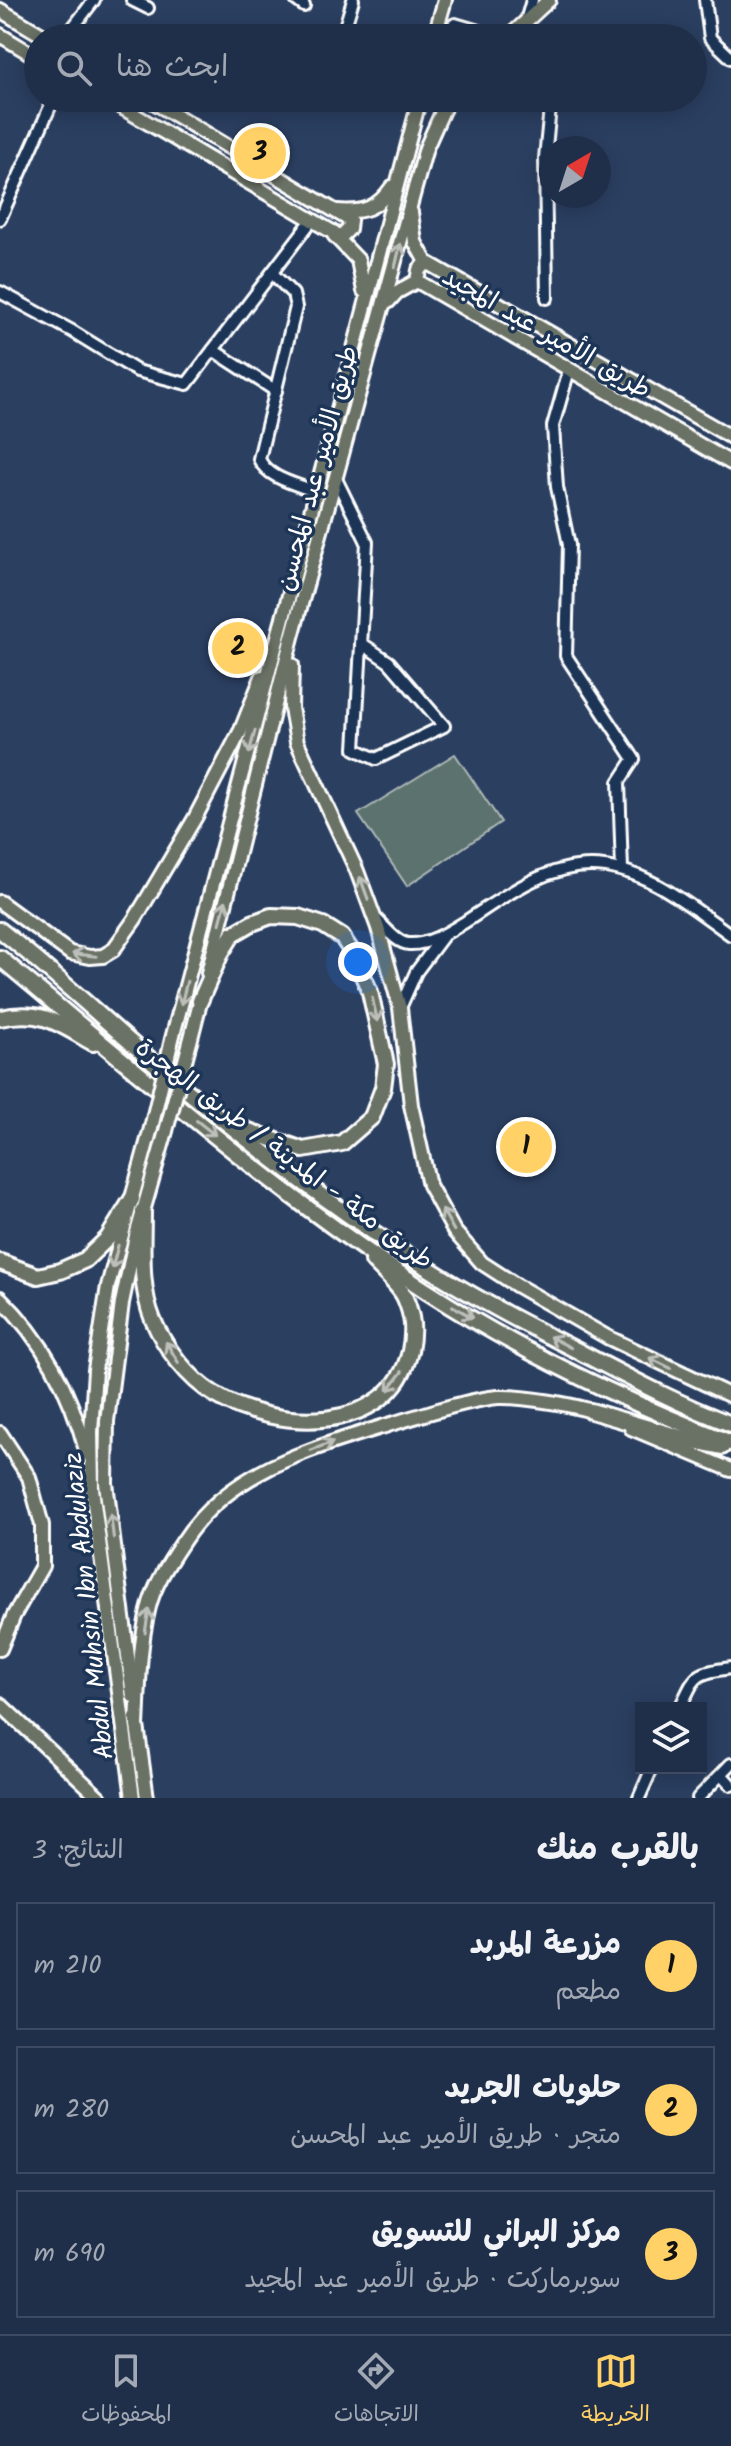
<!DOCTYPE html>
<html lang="ar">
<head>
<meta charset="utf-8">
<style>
	:root { --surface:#202f49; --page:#2d3b53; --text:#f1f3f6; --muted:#a2a9b4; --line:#3d4a61; --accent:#ffd166 }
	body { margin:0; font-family:Kalam,"Playpen Sans Arabic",sans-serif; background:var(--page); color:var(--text); direction:rtl }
	.controls { position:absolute; right:24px; bottom:24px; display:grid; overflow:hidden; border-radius:0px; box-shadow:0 4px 20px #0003 }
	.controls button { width:72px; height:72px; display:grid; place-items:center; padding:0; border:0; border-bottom:2px solid var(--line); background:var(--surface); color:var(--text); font:40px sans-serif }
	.compass { position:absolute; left:539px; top:136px; width:72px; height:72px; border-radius:50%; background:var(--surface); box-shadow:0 4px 20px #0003; rotate:39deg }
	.you { position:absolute; left:358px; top:962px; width:28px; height:28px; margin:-20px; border:6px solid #fff; border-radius:50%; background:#1a73e8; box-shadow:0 0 0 12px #1a73e833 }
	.badge { display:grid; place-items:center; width:52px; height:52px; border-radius:50%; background:var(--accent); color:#111; font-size:26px; font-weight:700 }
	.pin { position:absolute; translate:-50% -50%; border:4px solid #fff; box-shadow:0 2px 8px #0006 }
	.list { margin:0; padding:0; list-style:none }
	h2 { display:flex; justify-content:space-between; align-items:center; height:104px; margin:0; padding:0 32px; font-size:34px }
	h2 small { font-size:26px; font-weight:400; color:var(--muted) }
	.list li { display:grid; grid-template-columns:52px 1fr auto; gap:24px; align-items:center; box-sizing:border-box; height:128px; margin:0 16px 16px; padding:0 16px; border:2px solid var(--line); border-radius:0px }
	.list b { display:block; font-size:30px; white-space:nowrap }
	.list p { margin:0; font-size:26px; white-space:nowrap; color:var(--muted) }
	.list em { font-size:26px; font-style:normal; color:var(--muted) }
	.icon { flex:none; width:44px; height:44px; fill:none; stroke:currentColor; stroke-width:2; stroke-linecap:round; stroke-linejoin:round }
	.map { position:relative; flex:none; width:731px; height:1798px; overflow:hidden; direction:ltr }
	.search { position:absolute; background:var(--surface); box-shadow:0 4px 20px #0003; left:24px; right:24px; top:24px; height:88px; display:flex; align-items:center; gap:20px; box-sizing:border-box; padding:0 28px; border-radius:44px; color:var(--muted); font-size:30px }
	.sheet { height:536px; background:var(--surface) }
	nav { display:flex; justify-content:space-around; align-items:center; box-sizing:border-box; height:112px; border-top:2px solid var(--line); background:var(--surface); font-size:22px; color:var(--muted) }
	nav a { display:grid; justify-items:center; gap:4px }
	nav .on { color:var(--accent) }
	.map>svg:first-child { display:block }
</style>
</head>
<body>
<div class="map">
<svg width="731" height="1798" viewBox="0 0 731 1798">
	<rect width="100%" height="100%" fill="#2b3f61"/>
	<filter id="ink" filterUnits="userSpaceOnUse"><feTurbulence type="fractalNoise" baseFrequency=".0125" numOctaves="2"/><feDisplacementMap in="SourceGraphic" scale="16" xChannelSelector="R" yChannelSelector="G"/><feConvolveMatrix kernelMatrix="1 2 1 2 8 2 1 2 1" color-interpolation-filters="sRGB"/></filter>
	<g filter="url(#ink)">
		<!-- green -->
		<polygon fill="#5b726e" stroke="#adb8b6" stroke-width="2" points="455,754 501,822 407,886 358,814"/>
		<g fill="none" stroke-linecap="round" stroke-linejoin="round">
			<!-- minor casing -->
			<g stroke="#fff" stroke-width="16">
				<g id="minor">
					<polyline points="132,0 148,8"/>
					<polyline points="296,0 304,6"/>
					<polyline points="705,0 710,38 731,58"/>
					<polyline points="526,21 532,0"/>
					<polyline points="345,27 353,0"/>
					<polyline points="516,32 536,38"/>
					<polyline points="65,38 94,0"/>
					<polyline points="436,38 455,24 489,34 491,38"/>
					<polyline points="0,219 54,98"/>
					<path d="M272 273 293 294 296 307 259 459C268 479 297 484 316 492"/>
					<polyline points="0,292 72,331 137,371 187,384 312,220"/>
					<polyline points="547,298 545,158 551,98"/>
					<polyline points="213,350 276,391"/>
					<polyline points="569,370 553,426 557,487 569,545 566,656 634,759 619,782 622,870"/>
					<polyline points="336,479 367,542 355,749 376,759 444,726 389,662 361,643"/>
					<path d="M376 919C385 927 396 943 409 944 429 945 449 932 465 922 504 897 543 866 591 866 644 866 690 906 731 935"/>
					<polyline points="400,1008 416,972 443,936"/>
					<path d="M680 1708C696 1675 693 1673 731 1668"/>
					<polyline points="722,1775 731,1785"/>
					<polyline points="639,1798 652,1768"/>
					<polyline points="698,1798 731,1764"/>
				</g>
			</g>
			<!-- major casing -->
			<g stroke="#fff" stroke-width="18">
				<g id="major">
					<polyline points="0,10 47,38"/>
					<polyline points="0,35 38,58"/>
					<polyline points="434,38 445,0"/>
					<polyline points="508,38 549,0"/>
					<polyline points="106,98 341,237 349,229 350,220 147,98"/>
					<path d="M337 211C363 213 377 209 392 187"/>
					<polyline points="411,212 415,242 426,262 731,437"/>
					<polyline points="334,235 358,260 364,291"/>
					<polyline points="426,262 419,270 417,281 731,463"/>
					<polyline points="388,302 397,292 417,281"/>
					<polyline points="292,665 291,708 297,742 357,871 378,928 400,1008 411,1105 429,1185 454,1231 482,1263 516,1285 607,1337 731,1396"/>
					<polyline points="0,902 70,953 90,957 103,956 113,950 135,919 195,818 241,730 262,677"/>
					<polyline points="208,973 292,637 426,148 443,110 451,98"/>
					<polyline points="172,1039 420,98"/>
					<polyline points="190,1042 202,995"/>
					<path d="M0 1298C44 1340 72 1396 87 1454"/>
					<polyline points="631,1428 731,1470"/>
					<polyline points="0,1433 29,1477 42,1525 42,1566 14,1615 0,1649"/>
					<polyline points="133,1696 106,1483 107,1421 122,1303 136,1236 166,1131"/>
					<polyline points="0,1704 100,1798"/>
					<polyline points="136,1718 147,1798"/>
					<path d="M137 1726C139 1688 139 1648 148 1611 153 1586 170 1561 184 1540 231 1468 320 1446 398 1422 425 1414 471 1399 498 1397 522 1396 578 1405 600 1414"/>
					<polyline points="133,1798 92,1488 91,1432 95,1370 108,1286 151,1128"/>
				</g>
			</g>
			<!-- highway casing -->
			<g stroke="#fff" stroke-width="20">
				<g id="highway">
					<path d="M0 930C62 979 119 1034 180 1085 262 1153 348 1219 439 1275 484 1303 531 1327 578 1351 628 1377 678 1404 731 1424"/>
					<path d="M0 958C139 1073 276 1194 428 1292 522 1353 627 1402 731 1443"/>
					<polyline points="200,1001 221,953 233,934 252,923 271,916 298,917 323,925 342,937 354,955 370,992 386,1064 383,1088 372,1117 342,1143 303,1150 243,1129"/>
					<path d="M0 1018C42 1009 58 1023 93 1043"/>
					<path d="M143 1211C143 1247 139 1286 153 1320 165 1348 188 1378 214 1394 274 1431 390 1437 410 1351 414 1331 413 1317 405 1298 399 1285 383 1272 373 1261"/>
					<polyline points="0,1262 38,1276 60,1271 85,1260 108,1238 132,1199"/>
					<polyline points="591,1411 693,1441 722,1447"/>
				</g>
			</g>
			<!-- minor -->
			<use href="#minor" stroke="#1d3557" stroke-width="10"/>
			<!-- major -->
			<use href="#major" stroke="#6a7165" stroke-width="12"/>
			<!-- highway -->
			<use href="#highway" stroke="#6a7165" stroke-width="14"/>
			<!-- major-bridge casing -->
			<g stroke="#fff" stroke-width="18" stroke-linecap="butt">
				<g id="major-bridge">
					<polyline points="151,1128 172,1039"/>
					<polyline points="166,1131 190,1042"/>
				</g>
			</g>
			<!-- major-bridge -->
			<use href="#major-bridge" stroke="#6a7165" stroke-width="12"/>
		</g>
		<!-- one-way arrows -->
		<defs><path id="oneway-shaft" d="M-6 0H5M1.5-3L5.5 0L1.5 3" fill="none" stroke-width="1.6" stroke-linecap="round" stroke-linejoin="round" transform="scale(2)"/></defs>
		<g stroke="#bcbfba">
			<use href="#oneway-shaft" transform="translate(398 255) rotate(-77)"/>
			<use href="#oneway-shaft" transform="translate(252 742) rotate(105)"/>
			<use href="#oneway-shaft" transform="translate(364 888) rotate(-110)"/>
			<use href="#oneway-shaft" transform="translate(223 912) rotate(-76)"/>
			<use href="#oneway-shaft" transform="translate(84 955) rotate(-174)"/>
			<use href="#oneway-shaft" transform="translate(184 993) rotate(104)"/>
			<use href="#oneway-shaft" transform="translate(375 1010) rotate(77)"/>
			<use href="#oneway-shaft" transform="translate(206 1128) rotate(38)"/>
			<use href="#oneway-shaft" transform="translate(448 1220) rotate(-119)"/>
			<use href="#oneway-shaft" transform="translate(115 1257) rotate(105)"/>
			<use href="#oneway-shaft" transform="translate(463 1312) rotate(30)"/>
			<use href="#oneway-shaft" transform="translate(560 1342) rotate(-152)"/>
			<use href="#oneway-shaft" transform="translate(172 1352) rotate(-121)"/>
			<use href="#oneway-shaft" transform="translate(660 1363) rotate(-154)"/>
			<use href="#oneway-shaft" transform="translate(395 1381) rotate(127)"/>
			<use href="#oneway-shaft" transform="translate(322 1446) rotate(-21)"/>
			<use href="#oneway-shaft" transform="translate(112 1526) rotate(-97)"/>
			<use href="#oneway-shaft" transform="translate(147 1621) rotate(-81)"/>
		</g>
	</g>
	<g text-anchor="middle" stroke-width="7" stroke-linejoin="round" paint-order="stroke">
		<!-- street labels -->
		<g font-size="26" fill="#fff" stroke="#1d3557">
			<text transform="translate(547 332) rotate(30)" y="9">طريق الأمير عبد المجيد</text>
			<text transform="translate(316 468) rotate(-75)" y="9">طريق الأمير عبد المحسن</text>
			<text transform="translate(285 1153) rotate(37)" y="9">طريق مكة - المدينة / طريق الهجرة</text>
			<text transform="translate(88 1606) rotate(-96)" y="9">Abdul Muhsin Ibn Abdulaziz</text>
		</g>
	</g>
</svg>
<div class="controls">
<button><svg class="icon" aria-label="layers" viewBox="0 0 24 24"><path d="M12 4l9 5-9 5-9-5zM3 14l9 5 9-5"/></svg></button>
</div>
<svg class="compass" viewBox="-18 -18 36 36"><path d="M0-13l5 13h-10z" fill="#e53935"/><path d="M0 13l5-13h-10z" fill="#a2a9b4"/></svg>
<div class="you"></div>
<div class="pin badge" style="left:526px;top:1147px">1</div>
<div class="pin badge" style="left:238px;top:648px">2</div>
<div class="pin badge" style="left:260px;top:153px">3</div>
<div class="search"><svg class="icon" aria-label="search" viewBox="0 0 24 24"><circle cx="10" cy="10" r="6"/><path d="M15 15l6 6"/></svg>ابحث هنا</div>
</div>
<section class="sheet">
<h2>بالقرب منك<small>النتائج: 3</small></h2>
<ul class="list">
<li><span class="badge">1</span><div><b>مزرعة المربد</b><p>مطعم</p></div><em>210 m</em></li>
<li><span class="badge">2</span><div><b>حلويات الجريد</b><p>متجر · طريق الأمير عبد المحسن</p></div><em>280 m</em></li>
<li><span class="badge">3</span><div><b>مركز البراني للتسويق</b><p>سوبرماركت · طريق الأمير عبد المجيد</p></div><em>690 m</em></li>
</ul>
</section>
<nav>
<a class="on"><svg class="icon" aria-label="map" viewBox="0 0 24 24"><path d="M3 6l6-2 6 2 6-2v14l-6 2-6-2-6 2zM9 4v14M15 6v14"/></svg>الخريطة</a>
<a><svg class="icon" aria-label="directions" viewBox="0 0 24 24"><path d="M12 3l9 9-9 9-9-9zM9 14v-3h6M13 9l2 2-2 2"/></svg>الاتجاهات</a>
<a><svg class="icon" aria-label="saved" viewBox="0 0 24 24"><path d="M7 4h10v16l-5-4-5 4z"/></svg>المحفوظات</a>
</nav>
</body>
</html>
